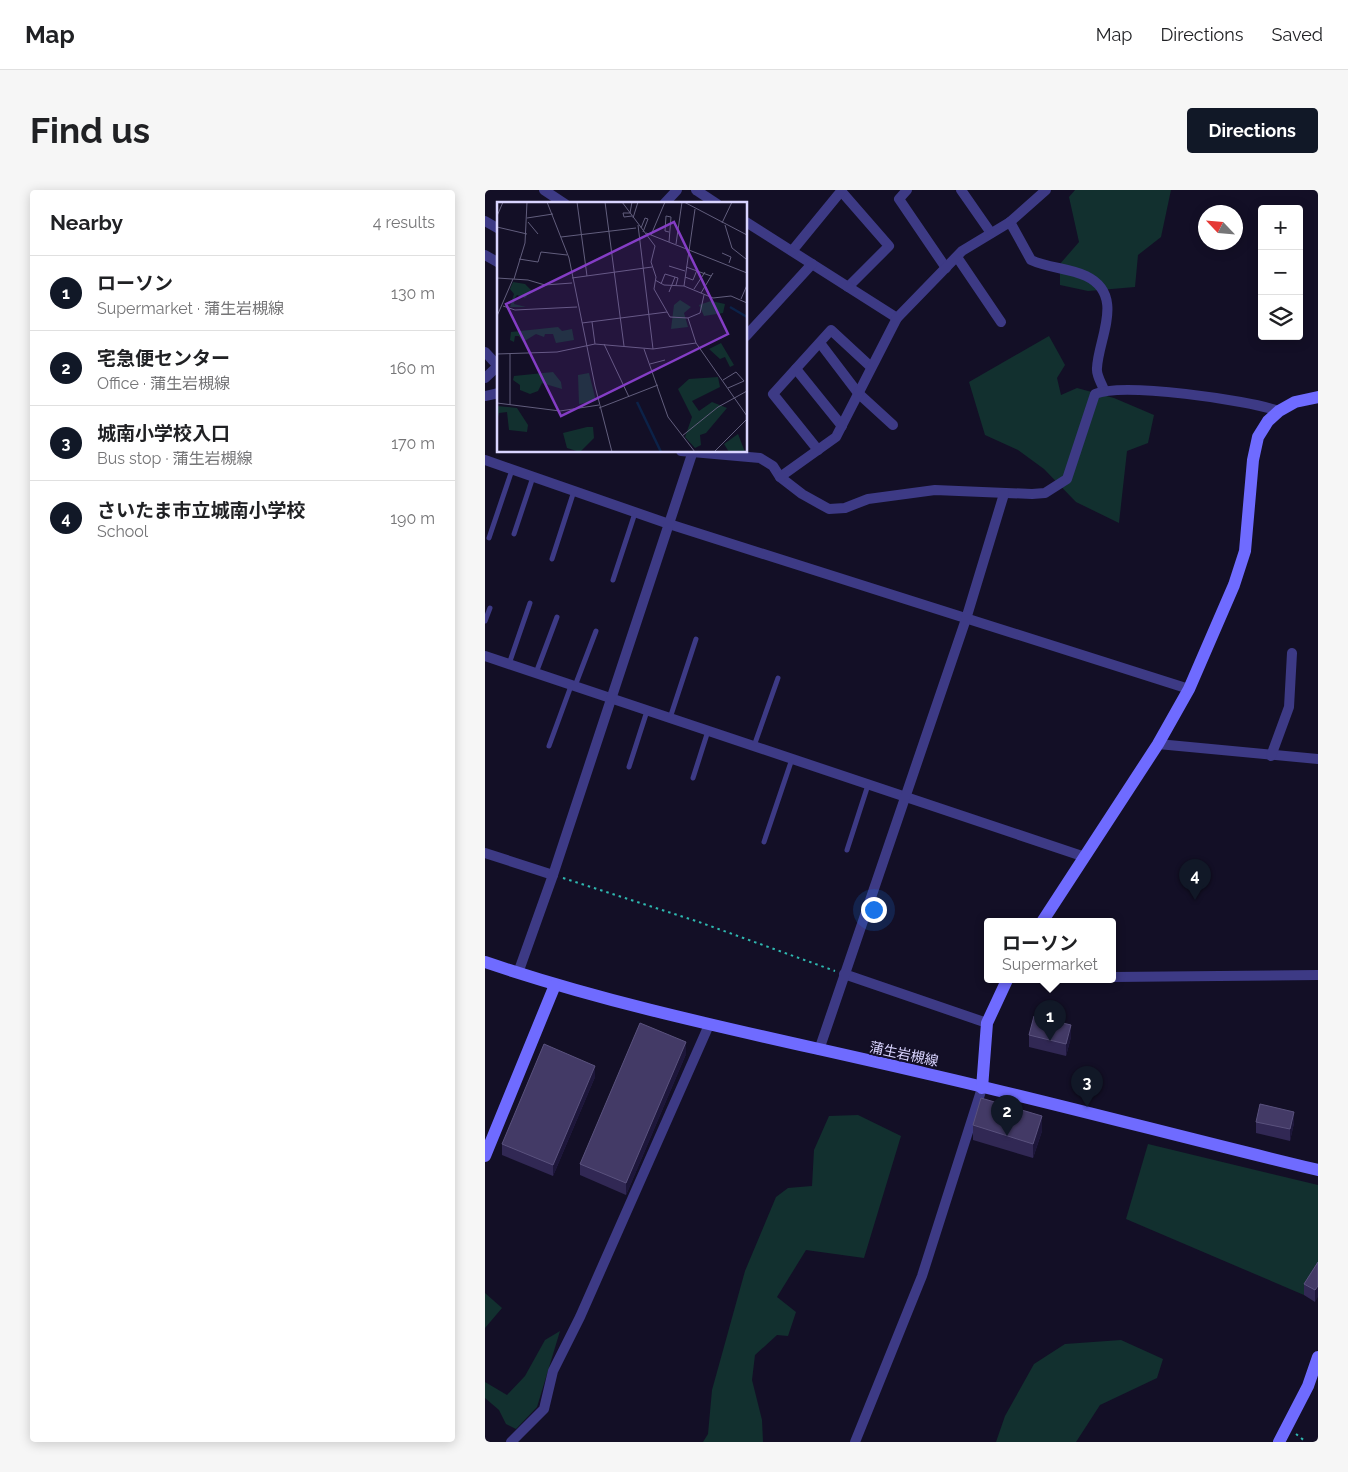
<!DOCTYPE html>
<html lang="en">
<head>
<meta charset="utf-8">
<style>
	:root { --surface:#fff; --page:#f6f6f6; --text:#202124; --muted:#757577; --line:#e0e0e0; --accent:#111827 }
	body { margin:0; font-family:Raleway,"Noto Sans JP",sans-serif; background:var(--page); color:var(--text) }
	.controls { position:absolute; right:15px; top:15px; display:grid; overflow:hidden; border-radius:5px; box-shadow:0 2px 12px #0003 }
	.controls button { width:45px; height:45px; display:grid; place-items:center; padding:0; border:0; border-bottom:1px solid var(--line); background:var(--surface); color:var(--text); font:25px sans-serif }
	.compass { position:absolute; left:713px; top:15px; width:45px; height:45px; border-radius:50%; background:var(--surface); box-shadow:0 2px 12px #0003; rotate:296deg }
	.you { position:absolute; left:388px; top:719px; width:18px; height:18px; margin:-12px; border:4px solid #fff; border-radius:50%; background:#1a73e8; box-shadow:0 0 0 8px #1a73e833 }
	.badge { display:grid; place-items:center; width:32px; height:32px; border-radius:50%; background:var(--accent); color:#fff; font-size:16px; font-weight:700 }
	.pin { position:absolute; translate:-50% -41px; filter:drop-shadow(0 1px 2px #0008) }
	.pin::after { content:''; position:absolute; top:26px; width:18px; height:15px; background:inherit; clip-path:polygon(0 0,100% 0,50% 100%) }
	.popup { position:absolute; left:499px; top:728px; width:132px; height:65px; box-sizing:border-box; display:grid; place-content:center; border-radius:5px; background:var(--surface); filter:drop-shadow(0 1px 4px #0005); font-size:16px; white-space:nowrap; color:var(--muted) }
	.popup b { font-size:19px; color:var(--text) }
	.popup::after { content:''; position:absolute; left:50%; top:100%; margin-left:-10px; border:10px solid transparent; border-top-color:var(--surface) }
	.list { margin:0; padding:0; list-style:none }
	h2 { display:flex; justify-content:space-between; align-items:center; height:65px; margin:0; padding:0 20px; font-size:21px }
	h2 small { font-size:16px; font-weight:400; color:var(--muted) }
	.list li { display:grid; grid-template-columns:32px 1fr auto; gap:15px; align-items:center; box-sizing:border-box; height:75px; padding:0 20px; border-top:1px solid var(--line) }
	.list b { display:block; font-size:19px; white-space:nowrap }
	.list p { margin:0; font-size:16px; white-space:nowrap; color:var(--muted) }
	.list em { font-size:16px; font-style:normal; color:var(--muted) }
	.icon { flex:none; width:28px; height:28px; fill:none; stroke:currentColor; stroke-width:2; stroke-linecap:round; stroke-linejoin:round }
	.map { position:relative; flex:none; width:833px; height:1252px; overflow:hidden; border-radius:5px }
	header { display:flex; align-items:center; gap:30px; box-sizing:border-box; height:70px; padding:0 25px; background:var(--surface); border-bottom:1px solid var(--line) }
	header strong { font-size:24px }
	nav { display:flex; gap:28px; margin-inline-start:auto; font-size:18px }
	.intro { display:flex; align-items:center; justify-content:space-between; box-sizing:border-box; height:120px; padding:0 30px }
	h1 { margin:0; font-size:35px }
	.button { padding:12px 22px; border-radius:5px; background:var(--accent); color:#fff; font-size:18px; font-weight:700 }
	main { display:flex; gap:30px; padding:0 30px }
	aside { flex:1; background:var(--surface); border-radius:5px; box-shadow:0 2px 12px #0003 }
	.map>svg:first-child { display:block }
</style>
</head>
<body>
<header>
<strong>Map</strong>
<nav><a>Map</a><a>Directions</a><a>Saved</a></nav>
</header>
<div class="intro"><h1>Find us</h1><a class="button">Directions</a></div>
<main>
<aside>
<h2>Nearby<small>4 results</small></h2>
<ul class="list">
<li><span class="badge">1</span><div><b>ローソン</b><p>Supermarket · 蒲生岩槻線</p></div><em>130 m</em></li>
<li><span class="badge">2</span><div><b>宅急便センター</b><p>Office · 蒲生岩槻線</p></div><em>160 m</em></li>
<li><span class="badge">3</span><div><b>城南小学校入口</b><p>Bus stop · 蒲生岩槻線</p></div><em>170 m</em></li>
<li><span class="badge">4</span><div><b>さいたま市立城南小学校</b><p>School</p></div><em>190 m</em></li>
</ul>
</aside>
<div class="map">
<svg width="833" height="1252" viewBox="0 0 833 1252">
	<rect width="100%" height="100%" fill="#130f26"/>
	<!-- green -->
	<g fill="#12302f">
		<polygon points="590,0 686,0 676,47 653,65 650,97 603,101 575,95 575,74 594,52 584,7"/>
		<polygon points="564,146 580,175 572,188 576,205 592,198 629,208 669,225 663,253 642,261 634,333 591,312 559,279 533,260 500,245 484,192"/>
		<polygon points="373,925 416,946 379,1068 321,1060 292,1107 311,1122 303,1146 292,1145 270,1165 267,1190 277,1230 278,1252 218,1252 223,1244 227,1200 260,1081 291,1007 303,998 327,996 329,960 344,926"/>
		<polygon points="663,954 833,995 833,1083 819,1105 641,1029"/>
		<polygon points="0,1103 17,1118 0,1138"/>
		<polygon points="75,1141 52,1217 31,1239 21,1234 14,1220 0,1208 0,1192 22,1205 40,1186 60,1150"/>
		<polygon points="636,1150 678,1169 672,1188 615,1215 591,1252 511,1252 520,1226 549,1174 580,1154"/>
	</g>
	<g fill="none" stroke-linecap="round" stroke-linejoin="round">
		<!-- path -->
		<g stroke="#2fb8b0" stroke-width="2" stroke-dasharray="2.5 4" stroke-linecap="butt">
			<polyline points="78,688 214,732 350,781"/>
			<polyline points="811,1244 821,1252"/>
		</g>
		<!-- lane -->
		<g stroke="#3d3a85" stroke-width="5">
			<polyline points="29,344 48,287"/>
			<polyline points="4,348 27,280"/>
			<polyline points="67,369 89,301"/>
			<polyline points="128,390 150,323"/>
			<polyline points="0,431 5,418"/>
			<polyline points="24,474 45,413"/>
			<polyline points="51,483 72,427"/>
			<polyline points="90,496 111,441"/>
			<polyline points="185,528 211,449"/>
			<polyline points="64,556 86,496"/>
			<polyline points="269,556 293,488"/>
			<polyline points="144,577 162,521"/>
			<polyline points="208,588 223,541"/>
			<polyline points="279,652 307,569"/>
			<polyline points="362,660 383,595"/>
		</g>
		<!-- street -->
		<g stroke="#3d3a85" stroke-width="10">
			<polyline points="59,0 80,14"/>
			<polyline points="211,0 232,14"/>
			<polyline points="422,0 414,9 461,78"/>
			<polyline points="476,0 506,43"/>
			<polyline points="356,1 404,56 363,97"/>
			<polyline points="179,14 192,0"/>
			<polyline points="0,31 14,39"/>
			<polyline points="261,32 412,128"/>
			<path d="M525 32 546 70C563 78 584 78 601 86 641 105 613 149 612 178 611 185 617 194 619 200"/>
			<polyline points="307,61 357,0"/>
			<polyline points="0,65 14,73"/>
			<polyline points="472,67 516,132"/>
			<polyline points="261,146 327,74"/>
			<polyline points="335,153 373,203 408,235"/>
			<polyline points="0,162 13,176"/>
			<polyline points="311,179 357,236"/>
			<polyline points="0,188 14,175"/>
			<polyline points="0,206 14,203"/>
			<polyline points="333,260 288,204 346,140 386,177"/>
			<path d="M196 261 275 268 288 276 295 287 317 304 344 319 360 318 383 309 450 300 547 304 560 303 582 289 610 204C638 192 762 210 794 221"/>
			<polyline points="0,270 184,334 704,499"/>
			<polyline points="295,287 351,247 412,128 477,61 525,32 561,0"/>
			<polyline points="0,466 600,667"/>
			<polyline points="673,554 833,569"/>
			<polyline points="786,566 804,517 807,463"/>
			<polyline points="0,663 68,685"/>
			<polyline points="33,783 68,685 207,264"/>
			<polyline points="359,784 502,833"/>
			<polyline points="628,787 833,785"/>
			<polyline points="334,860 481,429 519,304"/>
			<polyline points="26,1252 59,1219 68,1181 95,1127 224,835"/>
			<polyline points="370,1252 437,1086 497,898"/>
		</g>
		<!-- secondary -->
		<g stroke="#6f6bff" stroke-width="12">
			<polyline points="557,732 673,554 704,499 749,395 760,361 768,270 773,247 783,231 794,221 810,212 833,207"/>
			<path d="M0 772C145 821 295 849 443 884 574 914 703 949 833 980"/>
			<polyline points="497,898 502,833 522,790"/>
			<polyline points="0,966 70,795"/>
			<polyline points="794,1252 823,1196 833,1167"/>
		</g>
	</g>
	<!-- wall -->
	<g fill="#312854">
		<polygon points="544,845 586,847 581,866 544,857"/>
		<polygon points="201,864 141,1005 95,985 95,974"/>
		<polygon points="110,887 68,986 17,965 17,954"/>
		<polygon points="771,932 809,933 805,951 771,943"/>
		<polygon points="488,935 557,941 548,968 488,950"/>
		<polygon points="832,1074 830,1112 819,1105 819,1094"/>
	</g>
	<!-- shaded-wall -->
	<g fill="#1d163a">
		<polygon points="586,835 586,847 581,866 581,854"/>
		<polygon points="201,852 201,864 141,1005 141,993"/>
		<polygon points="110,876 110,887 68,986 68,975"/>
		<polygon points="809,922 809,933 805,951 805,939"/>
		<polygon points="557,926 557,941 548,968 548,954"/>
		<polygon points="833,1096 833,1107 830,1112 830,1100"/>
	</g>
	<!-- building -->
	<g fill="#433a66" stroke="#5a527e">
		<polygon points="549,826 586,835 581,854 544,845"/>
		<polygon points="155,833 201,852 141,993 95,974"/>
		<polygon points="59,854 110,876 68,975 17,954"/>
		<polygon points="496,908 557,926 548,954 488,935"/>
		<polygon points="775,914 809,922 805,939 771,932"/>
		<polygon points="833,1072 833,1096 830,1100 819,1094"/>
	</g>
	<g text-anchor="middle" stroke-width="4" stroke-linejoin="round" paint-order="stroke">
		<!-- street labels -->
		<g font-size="14" fill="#d9d4ff" stroke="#130f26">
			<text transform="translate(419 864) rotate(12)" y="5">蒲生岩槻線</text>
		</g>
	</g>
	<!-- overview -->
	<g transform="translate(12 12)">
		<rect width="250" height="250" fill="#130f26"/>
		<path d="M16 80 28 82 34 88 28 96 20 93 18 96 17 102 29 105H13L17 92 13 87ZM183 98 194 105 187 111 191 125 174 127 177 103ZM214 99 228 102 226 111 207 114 202 103ZM61 125 65 129 75 127 77 138 59 141 56 132H48L47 135 39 132 26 140 22 134H18L17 140 13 138 14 130ZM224 141 237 163 233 165 228 155 223 157 212 147ZM56 170 64 180 65 187 45 181 41 189 33 192 23 188V183L16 178 17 174ZM92 171 99 199 82 202 81 173ZM221 175 223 185 195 199 202 209 215 200 230 206 209 231 203 233 204 243 198 246 188 235 195 215 181 187 192 177ZM0 204 20 206 31 223 30 230 12 228 10 210 2 211 0 219ZM90 225H96L97 236 83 250 70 246 66 231ZM241 232 248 250H232L227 242Z" fill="#12302f"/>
		<path fill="none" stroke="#0c2248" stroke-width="2.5" d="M233 105 250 115M140 200 164 250"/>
		<path fill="none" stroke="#625e7d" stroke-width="1" d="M50 0 72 56 98 184 115 250M80 0 90 74M108 0 127 144M125 0 158 44 154 60 159 75 157 87 173 115 191 116 203 111 207 93M187 0 250 33M0 14 6 0M135 14 127 15 126 11H133L135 0M30 16 56 12M136 16 141 0M31 20 41 32M225 21 235 0M141 23 156 147M228 23 235 46 249 57M0 25 30 32M144 26 148 16 151 17 146 30M149 31 250 71M154 33 168 0M64 35 139 26M172 40 174 15 169 14 168 29 172 30M179 42 185 0M225 51 234 55 232 61M22 57 41 60 44 50 70 53M172 64 188 69M189 65 214 74M188 75 196 78 200 68M0 76 31 78 48 83 75 81M75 76 155 65M17 77 28 41 30 0M158 78 167 83 187 84 216 96 234 94 250 101M164 82 168 72 181 76 179 83M187 84 198 7M197 87 208 70M172 90 178 75M204 91 216 71M244 97 250 83M6 104 18 108 80 105M0 114 16 77M191 116 199 141 250 214M95 120 98 142M85 121 170 110M107 142 132 195M147 147 171 215 198 250M0 152 60 150 98 142 156 147 199 141M13 152V203M153 162 168 158M226 178 239 170 247 179 231 186M0 201 63 209 102 203M102 206 161 183M185 234 221 205 250 189M217 250 250 217"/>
		<path fill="#843dc5" fill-opacity="0.15" stroke="#843dc5" stroke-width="2.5" d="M177 20 231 132 64 214 9 102Z"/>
		<rect width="250" height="250" fill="none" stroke="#d9d4ff" stroke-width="2.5"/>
	</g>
</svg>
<div class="controls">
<button>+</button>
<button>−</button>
<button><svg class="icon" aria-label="layers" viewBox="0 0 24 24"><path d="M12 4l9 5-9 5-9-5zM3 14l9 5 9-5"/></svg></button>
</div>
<svg class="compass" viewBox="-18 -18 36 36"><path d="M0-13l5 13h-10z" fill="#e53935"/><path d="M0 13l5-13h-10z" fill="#757577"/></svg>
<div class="you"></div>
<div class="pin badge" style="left:565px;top:851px">1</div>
<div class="popup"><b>ローソン</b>Supermarket</div>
<div class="pin badge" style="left:522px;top:946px">2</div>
<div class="pin badge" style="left:602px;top:917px">3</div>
<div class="pin badge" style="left:710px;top:710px">4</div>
</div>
</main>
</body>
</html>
